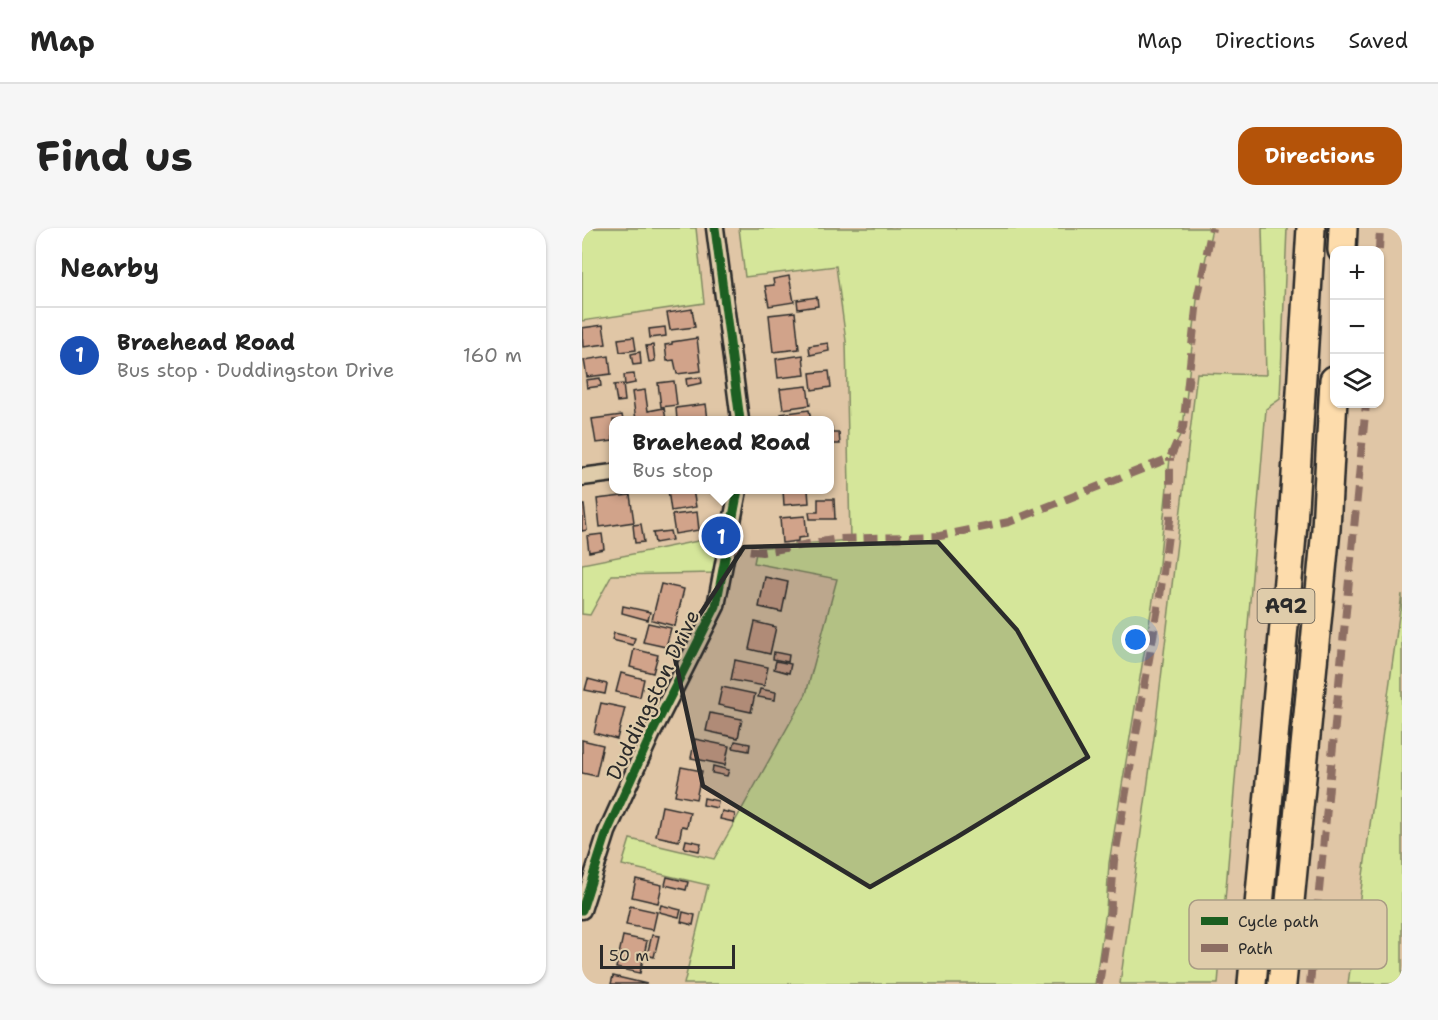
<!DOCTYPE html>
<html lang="en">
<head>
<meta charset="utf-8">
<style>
	:root { --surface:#fff; --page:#f6f6f6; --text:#222; --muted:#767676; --line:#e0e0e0; --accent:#b45309 }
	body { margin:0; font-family:"Shantell Sans",sans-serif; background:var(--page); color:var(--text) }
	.controls { position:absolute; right:18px; top:18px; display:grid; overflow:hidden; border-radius:12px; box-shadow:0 2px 4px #0004 }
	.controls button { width:54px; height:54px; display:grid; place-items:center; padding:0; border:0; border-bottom:2px solid var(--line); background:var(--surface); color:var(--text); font:30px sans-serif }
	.scale { position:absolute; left:18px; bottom:15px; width:135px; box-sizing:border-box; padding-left:6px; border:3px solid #2b2b2b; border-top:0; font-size:16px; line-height:21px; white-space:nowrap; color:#2b2b2b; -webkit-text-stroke:4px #dfccaa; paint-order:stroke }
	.you { position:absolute; left:554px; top:412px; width:21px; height:21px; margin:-15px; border:4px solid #fff; border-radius:50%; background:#1a73e8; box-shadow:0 0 0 9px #1a73e833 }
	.badge { display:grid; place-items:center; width:39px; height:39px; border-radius:50%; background:var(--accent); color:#fff; font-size:20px; font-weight:700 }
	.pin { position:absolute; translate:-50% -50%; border:3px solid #fff; box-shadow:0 2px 6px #0006 }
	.popup { position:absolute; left:27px; top:188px; width:225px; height:78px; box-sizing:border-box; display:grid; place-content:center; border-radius:12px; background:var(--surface); filter:drop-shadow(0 2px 4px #0005); font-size:20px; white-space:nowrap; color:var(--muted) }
	.popup b { font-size:22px; color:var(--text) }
	.popup::after { content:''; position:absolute; left:50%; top:100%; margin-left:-12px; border:12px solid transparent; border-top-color:var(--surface) }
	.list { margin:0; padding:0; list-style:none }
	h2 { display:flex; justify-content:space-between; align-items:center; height:78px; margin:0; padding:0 24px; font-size:26px }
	h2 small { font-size:20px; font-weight:400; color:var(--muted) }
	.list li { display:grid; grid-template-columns:39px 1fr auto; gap:18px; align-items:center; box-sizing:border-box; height:96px; padding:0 24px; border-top:2px solid var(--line) }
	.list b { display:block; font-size:22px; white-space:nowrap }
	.list p { margin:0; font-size:20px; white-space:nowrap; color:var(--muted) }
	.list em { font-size:20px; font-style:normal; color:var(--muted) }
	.icon { flex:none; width:33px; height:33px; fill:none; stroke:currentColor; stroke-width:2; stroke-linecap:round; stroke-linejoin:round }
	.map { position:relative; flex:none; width:820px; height:756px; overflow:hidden; border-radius:18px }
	header { display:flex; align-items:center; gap:36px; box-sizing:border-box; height:84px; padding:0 30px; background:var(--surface); border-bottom:2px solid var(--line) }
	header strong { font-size:28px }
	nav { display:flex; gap:33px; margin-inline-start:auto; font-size:21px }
	.intro { display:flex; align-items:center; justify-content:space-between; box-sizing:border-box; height:144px; padding:0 36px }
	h1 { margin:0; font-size:42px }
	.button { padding:15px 27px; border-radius:18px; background:var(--accent); color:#fff; font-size:21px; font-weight:700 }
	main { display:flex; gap:36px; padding:0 36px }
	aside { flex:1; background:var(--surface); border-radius:18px; box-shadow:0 2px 4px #0004 }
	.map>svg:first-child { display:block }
</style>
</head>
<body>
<header>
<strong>Map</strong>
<nav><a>Map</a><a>Directions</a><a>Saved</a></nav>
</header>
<div class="intro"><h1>Find us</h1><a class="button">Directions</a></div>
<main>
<aside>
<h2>Nearby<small></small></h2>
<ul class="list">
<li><span class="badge" style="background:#1a4fb4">1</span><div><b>Braehead Road</b><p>Bus stop · Duddingston Drive</p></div><em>160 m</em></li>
</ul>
</aside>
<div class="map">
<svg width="820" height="756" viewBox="0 0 820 756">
	<rect width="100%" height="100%" fill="#e0c6a6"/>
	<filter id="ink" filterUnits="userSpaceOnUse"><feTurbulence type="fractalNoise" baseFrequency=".0167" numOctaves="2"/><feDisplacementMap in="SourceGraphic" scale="12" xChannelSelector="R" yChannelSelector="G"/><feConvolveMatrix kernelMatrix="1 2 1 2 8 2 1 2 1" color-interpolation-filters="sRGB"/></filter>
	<g filter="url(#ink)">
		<!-- green -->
		<g fill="#d5e69a" stroke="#808862" stroke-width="1.5">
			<polygon points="0,0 114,0 122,75 0,93"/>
			<polygon points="157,0 630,0 615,72 601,200 588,230 577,336 527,635 524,683 513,756 102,756 126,657 40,637 48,611 132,631 224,466 255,351 172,335 175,320 268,312 264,113 254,38 163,49"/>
			<polygon points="680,0 705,0 698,171 684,181 636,756 538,756 572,510 615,145 684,147"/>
			<polygon points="141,308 131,345 30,347 8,387 0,386 0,336"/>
			<polygon points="820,366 820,756 766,756"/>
		</g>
		<!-- building -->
		<g fill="#d1a38a" stroke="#2b2b2b" stroke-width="1.5">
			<polygon points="207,48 212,74 187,78 183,58 192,57 191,51"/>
			<polygon points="235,69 236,78 216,81 215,72"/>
			<polygon points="110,81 113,99 88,102 85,85"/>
			<polygon points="213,84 217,121 191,124 187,87"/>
			<polygon points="21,97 24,116 1,119 0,100"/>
			<polygon points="83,99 84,108 68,110 67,101"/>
			<polygon points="52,109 54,122 38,124 36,111"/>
			<polygon points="115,110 119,143 95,146 92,132 85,133 83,117 90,116 90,114"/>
			<polygon points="246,115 247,123 228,127 227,118"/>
			<polygon points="71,117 73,133 67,134 64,118"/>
			<polygon points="58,124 59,136 51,137 49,126"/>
			<polygon points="221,127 223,147 196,150 194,131"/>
			<polygon points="27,128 29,146 5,149 2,132"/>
			<polygon points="247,143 249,159 230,162 228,145"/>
			<polygon points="52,146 53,155 43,157 42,147"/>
			<polygon points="119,149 120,155 105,158 104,151"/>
			<polygon points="18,150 19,158 5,160 4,152"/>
			<polygon points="92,153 95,177 79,179 76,155"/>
			<polygon points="41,156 43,173 35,174 32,157"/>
			<polygon points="225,158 228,177 201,181 198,161"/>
			<polygon points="63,162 66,183 82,180 84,192 54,192 50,164"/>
			<polygon points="124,176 126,192 95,192 94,180"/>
			<polygon points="227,182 229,192 200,192 199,186"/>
			<polygon points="40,187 41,192 31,192 31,213 14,215 10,191"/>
			<polygon points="247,199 250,199 250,205 257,205 258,216 247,216"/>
			<polygon points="86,262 111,262 114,279 89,283"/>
			<polygon points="201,262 226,262 227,275 202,277"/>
			<polygon points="48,267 52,294 18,299 15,271"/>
			<polygon points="236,271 252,271 253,291 228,291 227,284 236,284"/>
			<polygon points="0,277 2,277 5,302 0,303"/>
			<polygon points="115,284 117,302 93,306 90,287"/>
			<polygon points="223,288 225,309 216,310 216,313 200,315 198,290"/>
			<polygon points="59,296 62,314 53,315 51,297"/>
			<polygon points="88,303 90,312 73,315 71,305"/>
			<polygon points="20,306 22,321 7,324 5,308"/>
			<polygon points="183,349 206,354 200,384 177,379"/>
			<polygon points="79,356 102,361 93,398 70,392"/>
			<polygon points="41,378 68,384 66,392 40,385"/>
			<polygon points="173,394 194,399 188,426 167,421"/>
			<polygon points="66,395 89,400 84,419 61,414"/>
			<polygon points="32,405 53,410 51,417 30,412"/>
			<polygon points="52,421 76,427 71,445 48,439"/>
			<polygon points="192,424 207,427 206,434 191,431"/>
			<polygon points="153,432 186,439 182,458 149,452"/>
			<polygon points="194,433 209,436 207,445 192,441"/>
			<polygon points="39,445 62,451 58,469 34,464"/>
			<polygon points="6,451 25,456 23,466 3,462"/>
			<polygon points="140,459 173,466 169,484 136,477"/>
			<polygon points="178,461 194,464 193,472 176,469"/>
			<polygon points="19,475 43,480 35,511 12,505"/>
			<polygon points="128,485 160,491 156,510 124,503"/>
			<polygon points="113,511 147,518 143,537 109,530"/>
			<polygon points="0,512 21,517 14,548 0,545"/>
			<polygon points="153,513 168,516 167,523 151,520"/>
			<polygon points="131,538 147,542 145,548 130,545"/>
			<polygon points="99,539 120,543 114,571 93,567"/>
			<polygon points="122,570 136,573 135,580 121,577"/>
			<polygon points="80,578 108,584 105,599 100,598 97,613 74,608"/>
			<polygon points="140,583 153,586 152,594 138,591"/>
			<polygon points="104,612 119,615 117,623 102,620"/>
			<polygon points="85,649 106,654 104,662 83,657"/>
			<polygon points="54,651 80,657 76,675 50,669"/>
			<polygon points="79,677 99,682 97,689 77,684"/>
			<polygon points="48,678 75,684 71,702 44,697"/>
			<polygon points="101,684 113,687 111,697 99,694"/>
			<polygon points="70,707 77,708 72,729 65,727"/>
			<polygon points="41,708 65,713 58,745 34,740"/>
			<polygon points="31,748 65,756 29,756"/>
		</g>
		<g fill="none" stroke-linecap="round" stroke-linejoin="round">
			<!-- minor casing -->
			<g stroke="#2b2b2b" stroke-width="21">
				<g id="minor">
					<polyline points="133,0 158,192"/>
					<polyline points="0,249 31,245"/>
					<polyline points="0,682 25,604 69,507 134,378 156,262"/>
				</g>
			</g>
			<!-- trunk casing -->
			<g stroke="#2b2b2b" stroke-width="32">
				<g id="trunk">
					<polyline points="760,22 761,0"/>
					<polyline points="670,756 711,296 729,0"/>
					<polyline points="700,756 744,301 752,152"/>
				</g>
			</g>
			<!-- minor -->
			<use href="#minor" stroke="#dfccaa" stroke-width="16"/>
			<!-- trunk -->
			<use href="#trunk" stroke="#fddcac" stroke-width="27"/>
			<!-- quiet -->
			<g stroke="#8d6e63" stroke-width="8" stroke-dasharray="15 8" stroke-linecap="butt">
				<polyline points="797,22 798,0"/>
				<polyline points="145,319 180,324 256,311 358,308 427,294 588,230 601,200 615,72 630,0"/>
				<polyline points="517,756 528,687 532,633 578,368 588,292 588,230"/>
				<polyline points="728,756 784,176"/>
			</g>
			<!-- cycleway casing -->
			<g stroke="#dfccaa" stroke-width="13">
				<g id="cycleway">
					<polyline points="133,0 158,192"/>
					<polyline points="0,682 25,604 69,507 134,378 156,262"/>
				</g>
			</g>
			<!-- cycleway -->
			<use href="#cycleway" stroke="#1b5e20" stroke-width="9"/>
		</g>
	</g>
	<!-- marked area -->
	<path fill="#2b2b2b" fill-opacity="0.2" stroke="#2b2b2b" stroke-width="4.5" stroke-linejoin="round" d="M356 314 435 402 506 529 375 609 288 659 121 558 92 426 162 319Z"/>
	<g text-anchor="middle" stroke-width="4.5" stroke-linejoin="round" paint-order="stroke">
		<!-- shield labels -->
		<rect fill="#dfccaa" stroke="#615b51" stroke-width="1.5" x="675.5" y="361" width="57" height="34" rx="4.5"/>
		<g font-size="20" font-weight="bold" fill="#2b2b2b">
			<text x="704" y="385">A92</text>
		</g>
		<!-- street labels -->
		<g font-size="21" fill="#2b2b2b" stroke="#dfccaa">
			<text transform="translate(71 467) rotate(-64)" y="7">Duddingston Drive</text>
		</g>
	</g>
	<!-- legend -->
	<rect x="607" y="672" width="198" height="69" rx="9" fill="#dfccaa" stroke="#a99c84" stroke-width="1.5"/>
	<rect x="619" y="689" width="27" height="8" fill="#1b5e20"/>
	<rect x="619" y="716" width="27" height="8" fill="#8d6e63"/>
	<g font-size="16" fill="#2b2b2b">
		<text x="656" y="699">Cycle path</text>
		<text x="656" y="726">Path</text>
	</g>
</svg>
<div class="controls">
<button>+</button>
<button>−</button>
<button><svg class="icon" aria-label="layers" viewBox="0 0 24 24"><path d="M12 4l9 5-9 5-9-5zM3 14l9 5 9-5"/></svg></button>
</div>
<div class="scale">50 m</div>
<div class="you"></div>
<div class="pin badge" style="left:139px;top:308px;background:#1a4fb4">1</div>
<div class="popup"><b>Braehead Road</b>Bus stop</div>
</div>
</main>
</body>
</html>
